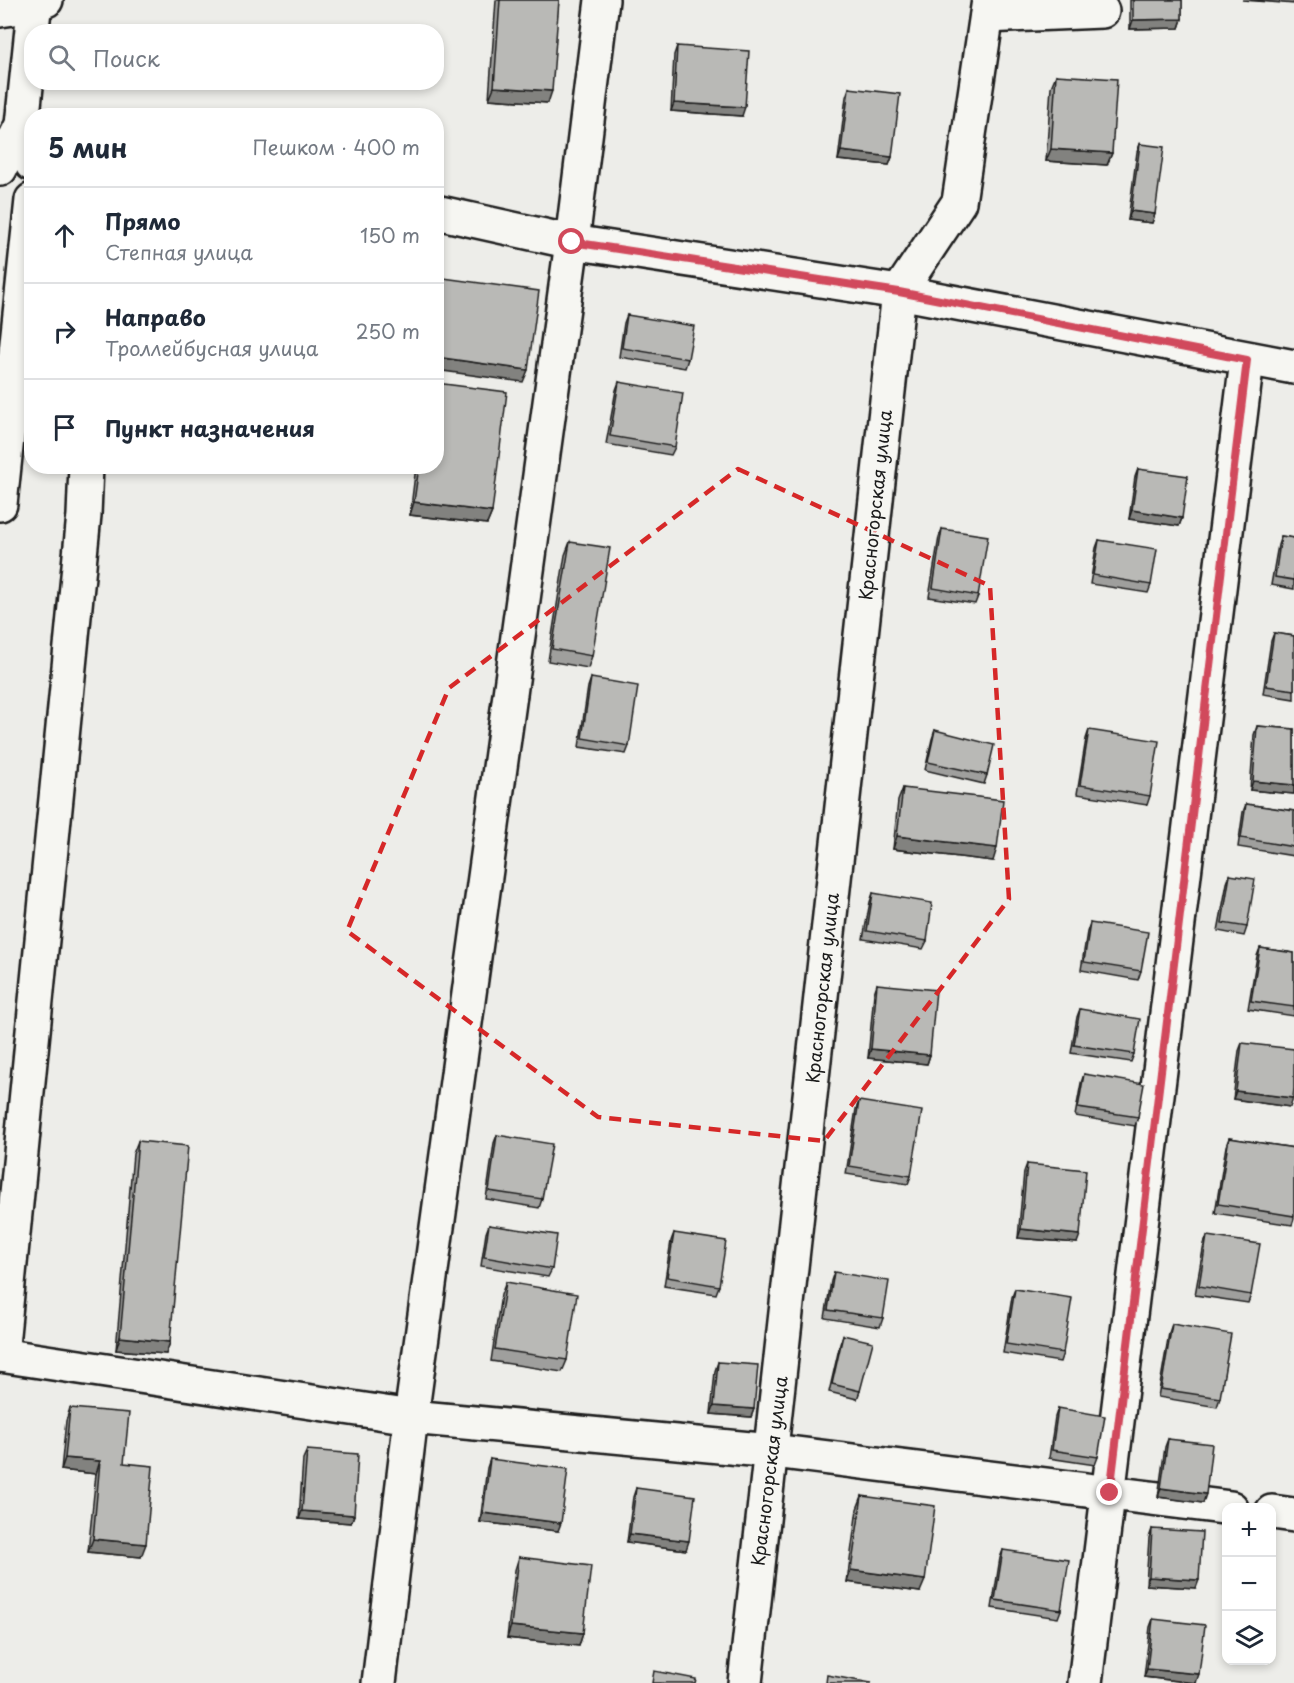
<!DOCTYPE html>
<html lang="ru">
<head>
<meta charset="utf-8">
<style>
	:root { --surface:#fff; --page:#f6f6f7; --text:#1f2937; --muted:#747a83; --line:#e0e1e3 }
	body { margin:0; font-family:"Playpen Sans",sans-serif; background:var(--page); color:var(--text) }
	.controls { position:absolute; right:18px; bottom:18px; display:grid; overflow:hidden; border-radius:12px; box-shadow:0 3px 9px #0003 }
	.controls button { width:54px; height:54px; display:grid; place-items:center; padding:0; border:0; border-bottom:2px solid var(--line); background:var(--surface); color:var(--text); font:30px sans-serif }
	.stop { position:absolute; width:18px; height:18px; margin:-14px; border:4px solid #d1495b; border-radius:50%; background:#fff }
	.stop.end { background:#d1495b; border-color:#fff; box-shadow:0 2px 6px #0008 }
	.list { margin:0; padding:0; list-style:none }
	h2 { display:flex; justify-content:space-between; align-items:center; height:78px; margin:0; padding:0 24px; font-size:26px }
	h2 small { font-size:20px; font-weight:400; color:var(--muted) }
	.list li { display:grid; grid-template-columns:39px 1fr auto; gap:18px; align-items:center; box-sizing:border-box; height:96px; padding:0 24px; border-top:2px solid var(--line) }
	.list b { display:block; font-size:22px; white-space:nowrap }
	.list p { margin:0; font-size:20px; white-space:nowrap; color:var(--muted) }
	.list em { font-size:20px; font-style:normal; color:var(--muted) }
	.icon { flex:none; width:33px; height:33px; fill:none; stroke:currentColor; stroke-width:2; stroke-linecap:round; stroke-linejoin:round }
	.map { position:relative; flex:none; width:1294px; height:1683px; overflow:hidden }
	.search { position:absolute; background:var(--surface); box-shadow:0 3px 9px #0003; left:24px; top:24px; width:420px; height:66px; display:flex; align-items:center; gap:15px; box-sizing:border-box; padding:0 21px; border-radius:24px; color:var(--muted); font-size:22px }
	.panel { position:absolute; background:var(--surface); box-shadow:0 3px 9px #0003; left:24px; top:108px; width:420px; height:366px; border-radius:24px }
	.map>svg:first-child { display:block }
</style>
</head>
<body>
<div class="map">
<svg width="1294" height="1683" viewBox="0 0 1294 1683">
	<rect width="100%" height="100%" fill="#edede9"/>
	<filter id="ink" filterUnits="userSpaceOnUse"><feTurbulence type="fractalNoise" baseFrequency=".0167" numOctaves="2"/><feDisplacementMap in="SourceGraphic" scale="12" xChannelSelector="R" yChannelSelector="G"/><feConvolveMatrix kernelMatrix="1 2 1 2 8 2 1 2 1" color-interpolation-filters="sRGB"/></filter>
	<g filter="url(#ink)">
		<g fill="none" stroke-linecap="round" stroke-linejoin="round">
			<!-- minor casing -->
			<g stroke="#1c1c1c" stroke-width="38">
				<g id="minor">
					<polyline points="0,10 34,5 46,0"/>
					<polyline points="987,16 1102,11"/>
					<polyline points="436,212 572,242 899,292 1294,367"/>
					<polyline points="0,1355 411,1417 773,1451 1231,1508"/>
					<polyline points="1,1355 84,515 86,466"/>
					<polyline points="1272,1512 1294,1515"/>
					<polyline points="379,1683 411,1417 572,242 602,0"/>
					<polyline points="745,1683 899,292 959,202 989,0"/>
					<polyline points="1085,1683 1247,360"/>
				</g>
			</g>
			<!-- major casing -->
			<g stroke="#1c1c1c" stroke-width="38">
				<g id="major">
					<polyline points="22,125 32,164"/>
					<polyline points="0,169 22,125 35,0"/>
					<polyline points="0,504 32,200"/>
				</g>
			</g>
			<!-- minor -->
			<use href="#minor" stroke="#f6f6f2" stroke-width="33"/>
			<!-- major -->
			<use href="#major" stroke="#f6f6f2" stroke-width="33"/>
		</g>
		<!-- wall -->
		<g fill="#9f9f9d" stroke="#1c1c1c" stroke-width="1.5">
			<polygon points="496,0 559,0 548,103 489,99"/>
			<polygon points="1130,0 1182,0 1182,19 1179,28 1130,29"/>
			<polygon points="677,46 742,116 671,111 674,55"/>
			<polygon points="1056,75 1112,153 1107,165 1046,161 1051,87"/>
			<polygon points="849,88 892,157 889,165 838,160 846,97"/>
			<polygon points="1140,144 1155,214 1152,223 1128,220 1137,152"/>
			<polygon points="627,315 688,359 685,368 619,357 624,323"/>
			<polygon points="619,382 675,447 671,455 606,444 616,390"/>
			<polygon points="416,466 436,466 492,512 487,524 410,515"/>
			<polygon points="1138,469 1182,518 1179,526 1129,519 1135,477"/>
			<polygon points="942,529 978,596 975,604 929,597 939,537"/>
			<polygon points="1281,536 1294,538 1294,589 1271,585 1278,545"/>
			<polygon points="1099,540 1151,585 1148,593 1090,584 1096,548"/>
			<polygon points="570,542 592,656 588,668 548,661 565,555"/>
			<polygon points="1274,633 1294,636 1294,699 1263,694 1271,641"/>
			<polygon points="591,678 629,746 626,754 579,747 588,687"/>
			<polygon points="1257,726 1294,729 1294,794 1250,790 1254,735"/>
			<polygon points="935,730 987,775 984,784 925,770 932,739"/>
			<polygon points="1089,730 1150,796 1147,805 1077,794 1086,739"/>
			<polygon points="903,788 993,861 893,849 898,801"/>
			<polygon points="1246,804 1294,811 1294,856 1238,847 1243,812"/>
			<polygon points="1230,875 1247,927 1244,936 1218,931 1227,883"/>
			<polygon points="873,893 927,941 923,949 863,939 870,902"/>
			<polygon points="1090,923 1141,971 1138,980 1081,970 1087,932"/>
			<polygon points="1260,948 1294,953 1294,1016 1248,1009 1257,956"/>
			<polygon points="877,984 930,1055 927,1064 868,1058 874,993"/>
			<polygon points="1080,1009 1134,1054 1131,1062 1071,1053 1077,1017"/>
			<polygon points="1242,1043 1293,1098 1290,1107 1233,1099 1239,1051"/>
			<polygon points="1084,1074 1138,1117 1135,1126 1075,1116 1081,1083"/>
			<polygon points="859,1101 911,1176 908,1184 846,1174 856,1109"/>
			<polygon points="497,1135 542,1199 539,1208 486,1199 494,1143"/>
			<polygon points="1229,1138 1294,1148 1294,1219 1292,1225 1215,1213 1226,1146"/>
			<polygon points="138,1141 170,1342 166,1354 116,1350 133,1154"/>
			<polygon points="1027,1164 1077,1243 1018,1238 1024,1172"/>
			<polygon points="489,1225 552,1269 548,1277 481,1266 486,1233"/>
			<polygon points="674,1233 719,1286 716,1294 664,1286 671,1241"/>
			<polygon points="1207,1236 1251,1295 1248,1303 1195,1295 1204,1244"/>
			<polygon points="834,1272 883,1318 880,1327 825,1318 831,1281"/>
			<polygon points="506,1282 567,1360 562,1372 491,1361 501,1295"/>
			<polygon points="1015,1289 1063,1353 1060,1362 1003,1353 1012,1297"/>
			<polygon points="1172,1324 1220,1398 1217,1407 1158,1397 1169,1333"/>
			<polygon points="843,1335 860,1391 857,1399 829,1392 840,1344"/>
			<polygon points="718,1362 754,1409 751,1417 711,1414 715,1371"/>
			<polygon points="70,1408 124,1463 141,1557 88,1552 96,1474 61,1470 66,1421"/>
			<polygon points="1058,1408 1098,1457 1095,1465 1049,1458 1055,1417"/>
			<polygon points="1168,1439 1203,1503 1158,1497 1165,1447"/>
			<polygon points="307,1450 354,1515 351,1523 299,1519 303,1459"/>
			<polygon points="490,1459 558,1531 480,1522 487,1468"/>
			<polygon points="636,1488 686,1550 627,1542 633,1497"/>
			<polygon points="862,1496 920,1592 847,1582 857,1509"/>
			<polygon points="1152,1529 1196,1588 1146,1585 1149,1538"/>
			<polygon points="1003,1550 1061,1610 1058,1618 992,1608 1000,1558"/>
			<polygon points="519,1557 583,1633 579,1646 507,1638 515,1570"/>
			<polygon points="1153,1619 1196,1683 1144,1677 1150,1627"/>
		</g>
		<!-- shaded-wall -->
		<g fill="#82827f" stroke="#1c1c1c" stroke-width="1.5">
			<polygon points="1242,0 1294,0 1294,4"/>
			<polygon points="1182,19 1179,28 1130,29 1133,20"/>
			<polygon points="494,87 552,91 548,103 489,99"/>
			<polygon points="674,103 745,107 742,116 671,111"/>
			<polygon points="1051,149 1112,153 1107,165 1046,161"/>
			<polygon points="841,151 892,157 889,165 838,160"/>
			<polygon points="1131,211 1155,214 1152,223 1128,220"/>
			<polygon points="436,357 528,370 523,382 436,370"/>
			<polygon points="414,502 492,512 487,524 410,515"/>
			<polygon points="1132,510 1182,518 1179,526 1129,519"/>
			<polygon points="1253,781 1294,785 1294,794 1250,790"/>
			<polygon points="897,836 997,848 993,861 893,849"/>
			<polygon points="871,1049 930,1055 927,1064 868,1058"/>
			<polygon points="1236,1091 1293,1098 1290,1107 1233,1099"/>
			<polygon points="1021,1229 1080,1235 1077,1243 1018,1238"/>
			<polygon points="120,1337 170,1342 166,1354 116,1350"/>
			<polygon points="714,1406 754,1409 751,1417 711,1414"/>
			<polygon points="65,1458 100,1461 96,1474 61,1470"/>
			<polygon points="1161,1488 1206,1494 1203,1503 1158,1497"/>
			<polygon points="302,1511 354,1515 351,1523 299,1519"/>
			<polygon points="483,1513 561,1523 558,1531 480,1522"/>
			<polygon points="630,1534 689,1541 686,1550 627,1542"/>
			<polygon points="93,1539 146,1544 141,1557 88,1552"/>
			<polygon points="851,1570 925,1580 920,1592 847,1582"/>
			<polygon points="1149,1577 1199,1580 1196,1588 1146,1585"/>
			<polygon points="511,1626 583,1633 579,1646 507,1638"/>
			<polygon points="1147,1669 1199,1674 1196,1683 1144,1677"/>
		</g>
		<!-- building -->
		<g fill="#b9b9b6" stroke="#1c1c1c" stroke-width="1.5">
			<polygon points="500,0 559,0 552,91 494,87"/>
			<polygon points="1133,0 1182,0 1182,19 1133,20"/>
			<polygon points="677,46 749,51 745,107 674,103"/>
			<polygon points="1056,75 1117,79 1112,153 1051,149"/>
			<polygon points="849,88 900,94 892,157 841,151"/>
			<polygon points="1140,144 1164,147 1155,214 1131,211"/>
			<polygon points="436,277 539,291 528,370 436,357"/>
			<polygon points="627,315 694,326 688,359 622,348"/>
			<polygon points="619,382 683,393 675,447 610,436"/>
			<polygon points="436,383 507,392 492,512 414,502 419,466 436,466"/>
			<polygon points="1138,469 1188,476 1182,518 1132,510"/>
			<polygon points="942,529 988,536 978,596 933,588"/>
			<polygon points="1281,536 1294,538 1294,580 1275,577"/>
			<polygon points="1099,540 1157,549 1151,585 1093,575"/>
			<polygon points="570,542 610,548 592,656 552,649"/>
			<polygon points="1274,633 1294,636 1294,690 1266,686"/>
			<polygon points="591,678 638,686 629,746 582,738"/>
			<polygon points="1257,726 1294,729 1294,785 1253,781"/>
			<polygon points="935,730 994,745 987,775 928,762"/>
			<polygon points="1089,730 1159,741 1150,796 1080,785"/>
			<polygon points="903,788 1003,800 997,848 897,836"/>
			<polygon points="1246,804 1294,811 1294,847 1241,838"/>
			<polygon points="1230,875 1255,879 1247,927 1222,923"/>
			<polygon points="873,893 932,903 927,941 867,931"/>
			<polygon points="1090,923 1148,932 1141,971 1084,962"/>
			<polygon points="1260,948 1294,953 1294,1007 1251,1001"/>
			<polygon points="877,984 936,990 930,1055 871,1049"/>
			<polygon points="1080,1009 1140,1019 1134,1054 1074,1045"/>
			<polygon points="1242,1043 1294,1049 1294,1088 1293,1098 1236,1091"/>
			<polygon points="1084,1074 1144,1084 1138,1117 1078,1108"/>
			<polygon points="859,1101 922,1111 911,1176 849,1166"/>
			<polygon points="497,1135 552,1144 542,1199 489,1191"/>
			<polygon points="1229,1138 1294,1148 1294,1216 1218,1204"/>
			<polygon points="138,1141 188,1146 170,1342 120,1337"/>
			<polygon points="1027,1164 1086,1170 1080,1235 1021,1229"/>
			<polygon points="489,1225 557,1235 552,1269 484,1257"/>
			<polygon points="674,1233 726,1241 719,1286 667,1277"/>
			<polygon points="1207,1236 1260,1244 1251,1295 1199,1286"/>
			<polygon points="834,1272 889,1281 883,1318 828,1310"/>
			<polygon points="506,1282 577,1294 567,1360 495,1349"/>
			<polygon points="1015,1289 1072,1298 1063,1353 1006,1344"/>
			<polygon points="1172,1324 1231,1334 1220,1398 1161,1389"/>
			<polygon points="843,1335 873,1342 860,1391 832,1384"/>
			<polygon points="718,1362 758,1365 754,1409 714,1406"/>
			<polygon points="70,1408 129,1413 124,1463 153,1466 146,1544 93,1539 100,1461 65,1458"/>
			<polygon points="1058,1408 1105,1416 1098,1457 1052,1450"/>
			<polygon points="1168,1439 1212,1444 1206,1494 1161,1488"/>
			<polygon points="307,1450 358,1454 354,1515 302,1511"/>
			<polygon points="490,1459 568,1469 561,1523 483,1513"/>
			<polygon points="636,1488 695,1496 689,1541 630,1534"/>
			<polygon points="862,1496 935,1506 925,1580 851,1570"/>
			<polygon points="1152,1529 1202,1532 1199,1580 1149,1577"/>
			<polygon points="1003,1550 1069,1560 1061,1610 995,1600"/>
			<polygon points="519,1557 591,1566 583,1633 511,1626"/>
			<polygon points="1153,1619 1205,1625 1199,1674 1147,1669"/>
			<polygon points="654,1671 696,1679 695,1683 652,1683"/>
			<polygon points="827,1675 871,1683 826,1683"/>
		</g>
	</g>
	<g fill="none" stroke-linecap="round" stroke-linejoin="round" filter="url(#ink)">
		<!-- route -->
		<polyline stroke="#d1495b" stroke-width="8" points="572,242 899,292 1247,360 1110,1493"/>
	</g>
	<!-- marked area -->
	<path fill="none" stroke="#d62828" stroke-width="4.5" stroke-dasharray="12 8" stroke-linejoin="round" d="M738 469 990 586 1009 899 824 1141 598 1117 347 931 449 688Z"/>
	<g text-anchor="middle" stroke-width="4.5" stroke-linejoin="round" paint-order="stroke">
		<!-- street labels -->
		<g font-size="18" fill="#1c1c1c" stroke="#f6f6f2">
			<text transform="translate(876 505) rotate(-84)" y="6">Красногорская улица</text>
			<text transform="translate(823 988) rotate(-84)" y="6">Красногорская улица</text>
			<text transform="translate(770 1471) rotate(-83)" y="6">Красногорская улица</text>
		</g>
	</g>
</svg>
<div class="controls">
<button>+</button>
<button>−</button>
<button><svg class="icon" aria-label="layers" viewBox="0 0 24 24"><path d="M12 4l9 5-9 5-9-5zM3 14l9 5 9-5"/></svg></button>
</div>
<div class="stop" style="left:572px;top:242px"></div>
<div class="stop end" style="left:1110px;top:1493px"></div>
<div class="search"><svg class="icon" aria-label="search" viewBox="0 0 24 24"><circle cx="10" cy="10" r="6"/><path d="M15 15l6 6"/></svg>Поиск</div>
<section class="panel">
<h2>5 мин<small>Пешком · 400 m</small></h2>
<ul class="list">
<li><svg class="icon" aria-label="ahead" viewBox="0 0 24 24"><path d="M12 20V5M6 11l6-6 6 6"/></svg><div><b>Прямо</b><p>Степная улица</p></div><em>150 m</em></li>
<li><svg class="icon" aria-label="right" viewBox="0 0 24 24"><path d="M7 20v-9h11M14 6l5 5-5 5"/></svg><div><b>Направо</b><p>Троллейбусная улица</p></div><em>250 m</em></li>
<li><svg class="icon" aria-label="arrive" viewBox="0 0 24 24"><path d="M6 21V4h12l-3 4 3 4H6"/></svg><div><b>Пункт назначения</b></div></li>
</ul>
</section>
</div>
</body>
</html>
